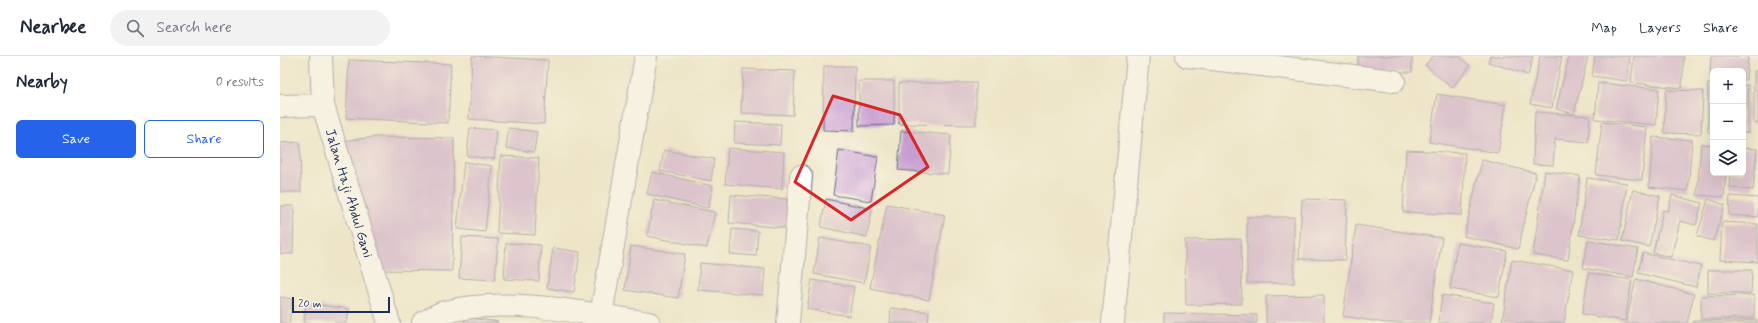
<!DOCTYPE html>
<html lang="en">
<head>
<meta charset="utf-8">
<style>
	:root { --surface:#fff; --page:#f2f2f3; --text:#1f2937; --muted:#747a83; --line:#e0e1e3; --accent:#2563eb }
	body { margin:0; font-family:Mynerve,sans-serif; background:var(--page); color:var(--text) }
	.controls { position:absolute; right:12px; top:12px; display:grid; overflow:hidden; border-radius:6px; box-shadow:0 4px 16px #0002 }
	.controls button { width:36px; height:36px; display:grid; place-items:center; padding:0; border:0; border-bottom:1px solid var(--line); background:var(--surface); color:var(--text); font:20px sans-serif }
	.scale { position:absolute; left:12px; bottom:10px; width:98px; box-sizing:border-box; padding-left:4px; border:2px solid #1b2f5e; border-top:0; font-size:11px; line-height:14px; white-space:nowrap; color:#1b2f5e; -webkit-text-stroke:3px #fbf7ec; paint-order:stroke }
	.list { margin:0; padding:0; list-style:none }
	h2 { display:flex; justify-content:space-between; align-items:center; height:52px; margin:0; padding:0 16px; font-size:17px }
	h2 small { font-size:13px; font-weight:400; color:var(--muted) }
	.actions { display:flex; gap:8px; padding:12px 16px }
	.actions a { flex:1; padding:9px 0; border:1px solid var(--accent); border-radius:6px; text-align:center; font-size:14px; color:var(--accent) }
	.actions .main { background:var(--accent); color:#fff }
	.icon { flex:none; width:22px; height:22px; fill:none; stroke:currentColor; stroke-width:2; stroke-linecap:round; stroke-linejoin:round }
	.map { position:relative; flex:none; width:1478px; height:267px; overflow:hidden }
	header { display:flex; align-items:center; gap:24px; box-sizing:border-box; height:56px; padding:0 20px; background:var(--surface); border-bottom:1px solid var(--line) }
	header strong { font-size:19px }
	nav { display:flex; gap:22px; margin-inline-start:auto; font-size:14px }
	.search { width:280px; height:36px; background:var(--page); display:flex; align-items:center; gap:10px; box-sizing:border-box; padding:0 14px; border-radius:22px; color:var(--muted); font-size:15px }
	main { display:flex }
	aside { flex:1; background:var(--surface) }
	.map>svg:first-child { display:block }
</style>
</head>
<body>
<header>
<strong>Nearbee</strong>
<div class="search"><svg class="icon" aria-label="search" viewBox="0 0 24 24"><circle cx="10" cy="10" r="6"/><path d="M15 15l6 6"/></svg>Search here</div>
<nav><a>Map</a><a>Layers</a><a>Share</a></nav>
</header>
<main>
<aside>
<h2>Nearby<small>0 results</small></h2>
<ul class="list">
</ul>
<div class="actions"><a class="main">Save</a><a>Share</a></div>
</aside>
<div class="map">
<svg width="1478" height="267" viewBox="0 0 1478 267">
	<rect width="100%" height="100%" fill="#fbf7ec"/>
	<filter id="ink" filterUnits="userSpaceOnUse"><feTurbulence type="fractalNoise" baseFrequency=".025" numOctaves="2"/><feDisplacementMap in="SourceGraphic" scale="8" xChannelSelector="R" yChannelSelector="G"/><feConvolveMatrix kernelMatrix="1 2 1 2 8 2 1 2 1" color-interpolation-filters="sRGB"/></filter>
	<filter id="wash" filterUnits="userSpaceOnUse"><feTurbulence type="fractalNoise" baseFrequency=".012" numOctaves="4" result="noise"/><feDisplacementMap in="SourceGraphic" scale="16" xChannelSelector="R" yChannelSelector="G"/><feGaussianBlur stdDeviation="0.9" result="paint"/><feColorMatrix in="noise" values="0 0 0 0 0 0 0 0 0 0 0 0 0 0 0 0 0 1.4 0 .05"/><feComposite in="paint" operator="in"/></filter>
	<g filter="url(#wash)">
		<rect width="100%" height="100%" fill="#eee5c8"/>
		<g id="blocks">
			<!-- building -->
			<g fill="#c79cd1">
				<polygon points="192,0 268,4 264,68 189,63"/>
				<rect x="1078" y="0" width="54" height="16"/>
				<polygon points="1153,0 1179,0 1190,10 1172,32 1145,9"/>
				<polygon points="1210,0 1253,0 1248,19 1208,6"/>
				<polygon points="1260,0 1282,0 1272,52 1250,48"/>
				<polygon points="1289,0 1308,0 1294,58 1276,53"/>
				<polygon points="1315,0 1350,0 1347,25 1312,20"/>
				<polygon points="1354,0 1404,0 1402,32 1351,27"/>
				<polygon points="1431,0 1468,0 1466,24 1463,24 1463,15 1433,15 1433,22 1430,21"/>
				<polygon points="69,4 171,8 168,67 66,62"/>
				<polygon points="544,10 575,10 574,75 543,74"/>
				<polygon points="463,13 515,15 513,59 461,57"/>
				<polygon points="1474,15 1478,15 1478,67 1474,68"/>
				<polygon points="579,25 614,25 614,69 579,70"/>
				<polygon points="619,27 696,27 696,69 619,68"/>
				<polygon points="1318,27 1379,33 1376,69 1315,63"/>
				<polygon points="1428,28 1433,28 1433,77 1428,76"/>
				<rect x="1463" y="29" width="5" height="48"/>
				<polygon points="1386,34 1423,35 1421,78 1384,77"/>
				<polygon points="1157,38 1226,49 1218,97 1149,86"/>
				<polygon points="1255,56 1310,60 1308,86 1275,83 1273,109 1253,108"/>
				<polygon points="455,66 501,68 500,89 454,87"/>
				<polygon points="1322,66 1367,71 1362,124 1316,119"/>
				<polygon points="190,72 217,74 214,103 187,100"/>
				<polygon points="229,72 257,76 254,96 226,92"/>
				<polygon points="621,75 671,79 668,118 618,114"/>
				<polygon points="96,81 174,82 172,215 94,214 60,85"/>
				<polygon points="1373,81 1412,84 1408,135 1369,131"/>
				<polygon points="20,86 21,136 0,136 0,87"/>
				<polygon points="1421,88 1433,89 1433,117 1446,117 1444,141 1417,139"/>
				<polygon points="448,92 504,96 502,133 445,128"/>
				<polygon points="1463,92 1477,93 1473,134 1450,132 1451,117 1463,117"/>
				<polygon points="384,94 434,103 431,125 380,115"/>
				<polygon points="559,94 598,101 591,145 553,139"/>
				<polygon points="1126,94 1185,97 1182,159 1123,156"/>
				<polygon points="221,100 259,102 255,179 217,177"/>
				<polygon points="1202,104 1256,117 1238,193 1184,180"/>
				<polygon points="184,106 212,110 205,176 177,173"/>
				<polygon points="1265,115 1300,120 1288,204 1253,199"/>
				<polygon points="372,116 433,130 428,152 367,138"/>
				<polygon points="1307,122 1347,127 1339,184 1299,179"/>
				<polygon points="1353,134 1380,140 1369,191 1342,185"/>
				<polygon points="451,139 507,143 505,172 449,167"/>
				<polygon points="1392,139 1422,147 1416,169 1400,165 1391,201 1373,197 1383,154 1388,155"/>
				<polygon points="1450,140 1478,142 1478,161 1449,159"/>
				<polygon points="546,143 592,153 587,181 541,171"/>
				<polygon points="1022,143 1067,144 1065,204 1019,203"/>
				<polygon points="1428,143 1445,149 1433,185 1417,180"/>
				<polygon points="374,144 435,156 427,192 367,180"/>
				<polygon points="607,148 665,159 649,244 590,232"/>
				<polygon points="0,150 14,150 13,198 0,198"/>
				<rect x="967" y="161" width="47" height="66"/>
				<polygon points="1442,166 1478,168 1478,206 1440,204"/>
				<polygon points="1076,169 1162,182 1149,267 1106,267 1063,260"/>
				<polygon points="452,173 478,175 476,200 450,198"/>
				<polygon points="182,181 218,183 215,224 179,222"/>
				<polygon points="540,182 591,191 584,227 534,218"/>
				<polygon points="961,183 962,248 906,249 905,184"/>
				<polygon points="1308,184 1358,193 1353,221 1303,212"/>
				<polygon points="226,187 261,189 259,225 224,223"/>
				<polygon points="1177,187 1227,195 1219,241 1170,233"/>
				<polygon points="351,190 405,198 398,242 345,234"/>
				<polygon points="273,192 300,196 294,236 267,232"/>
				<polygon points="1363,197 1421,210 1416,231 1358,217"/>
				<polygon points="1232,204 1293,214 1284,267 1222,267"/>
				<polygon points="420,207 485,213 483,239 418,234"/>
				<polygon points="1428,214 1472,214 1471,237 1428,237"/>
				<polygon points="1309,217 1352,224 1345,265 1302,258"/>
				<polygon points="1356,223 1414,238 1407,267 1346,267"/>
				<polygon points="532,224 574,231 569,260 527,253"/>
				<polygon points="1044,239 1044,267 986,267 986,240"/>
				<polygon points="1162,239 1214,247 1211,267 1158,267"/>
				<polygon points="1474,239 1474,262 1421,263 1421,240"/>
				<polygon points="0,241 12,243 9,267 0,267"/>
				<polygon points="26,247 69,253 67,267 24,267"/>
				<polygon points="611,252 649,256 648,267 610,267"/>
				<polygon points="884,257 977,259 977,267 884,267"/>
				<polygon points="185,261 218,266 218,267 184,267"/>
				<polygon points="1477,264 1477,267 1413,267 1413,265"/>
			</g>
		</g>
	</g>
	<g filter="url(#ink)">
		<use href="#blocks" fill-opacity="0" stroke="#656f83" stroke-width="1"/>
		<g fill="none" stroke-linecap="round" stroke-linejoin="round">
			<!-- street casing -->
			<g stroke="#656f83" stroke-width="24">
				<g id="street">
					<polyline points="41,0 43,49"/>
					<polyline points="907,0 1114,25"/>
					<polyline points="321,259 366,0"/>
					<polyline points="508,267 521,120"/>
					<polyline points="833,267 858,0"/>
				</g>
			</g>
			<!-- secondary casing -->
			<g stroke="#656f83" stroke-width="24">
				<g id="secondary">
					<path id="s1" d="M0 50 43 49 109 267"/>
					<path d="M143 267C150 263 157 258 165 256 224 240 309 257 369 267"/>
				</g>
			</g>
			<!-- street -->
			<use href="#street" stroke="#fff" stroke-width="22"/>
			<!-- secondary -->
			<use href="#secondary" stroke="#fff" stroke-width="22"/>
		</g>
	</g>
	<!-- marked area -->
	<path d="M0 0H1478V267H0ZM553 40 620 59 648 111 571 164 515 126Z" fill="#eee5c8" fill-opacity=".55" fill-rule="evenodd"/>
	<path fill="none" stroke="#d62828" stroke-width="3" stroke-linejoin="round" d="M553 40 620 59 648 111 571 164 515 126Z"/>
	<g text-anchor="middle" stroke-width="4" stroke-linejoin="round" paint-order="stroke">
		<!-- street labels -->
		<g font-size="14" fill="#1b2f5e" stroke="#fbf7ec">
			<text dy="5" stroke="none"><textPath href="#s1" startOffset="135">Jalan Haji Abdul Gani</textPath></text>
		</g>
	</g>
</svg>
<div class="controls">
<button>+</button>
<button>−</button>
<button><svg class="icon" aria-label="layers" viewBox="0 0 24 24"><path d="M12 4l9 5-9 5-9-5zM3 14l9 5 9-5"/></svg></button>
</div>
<div class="scale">20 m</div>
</div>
</main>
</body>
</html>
